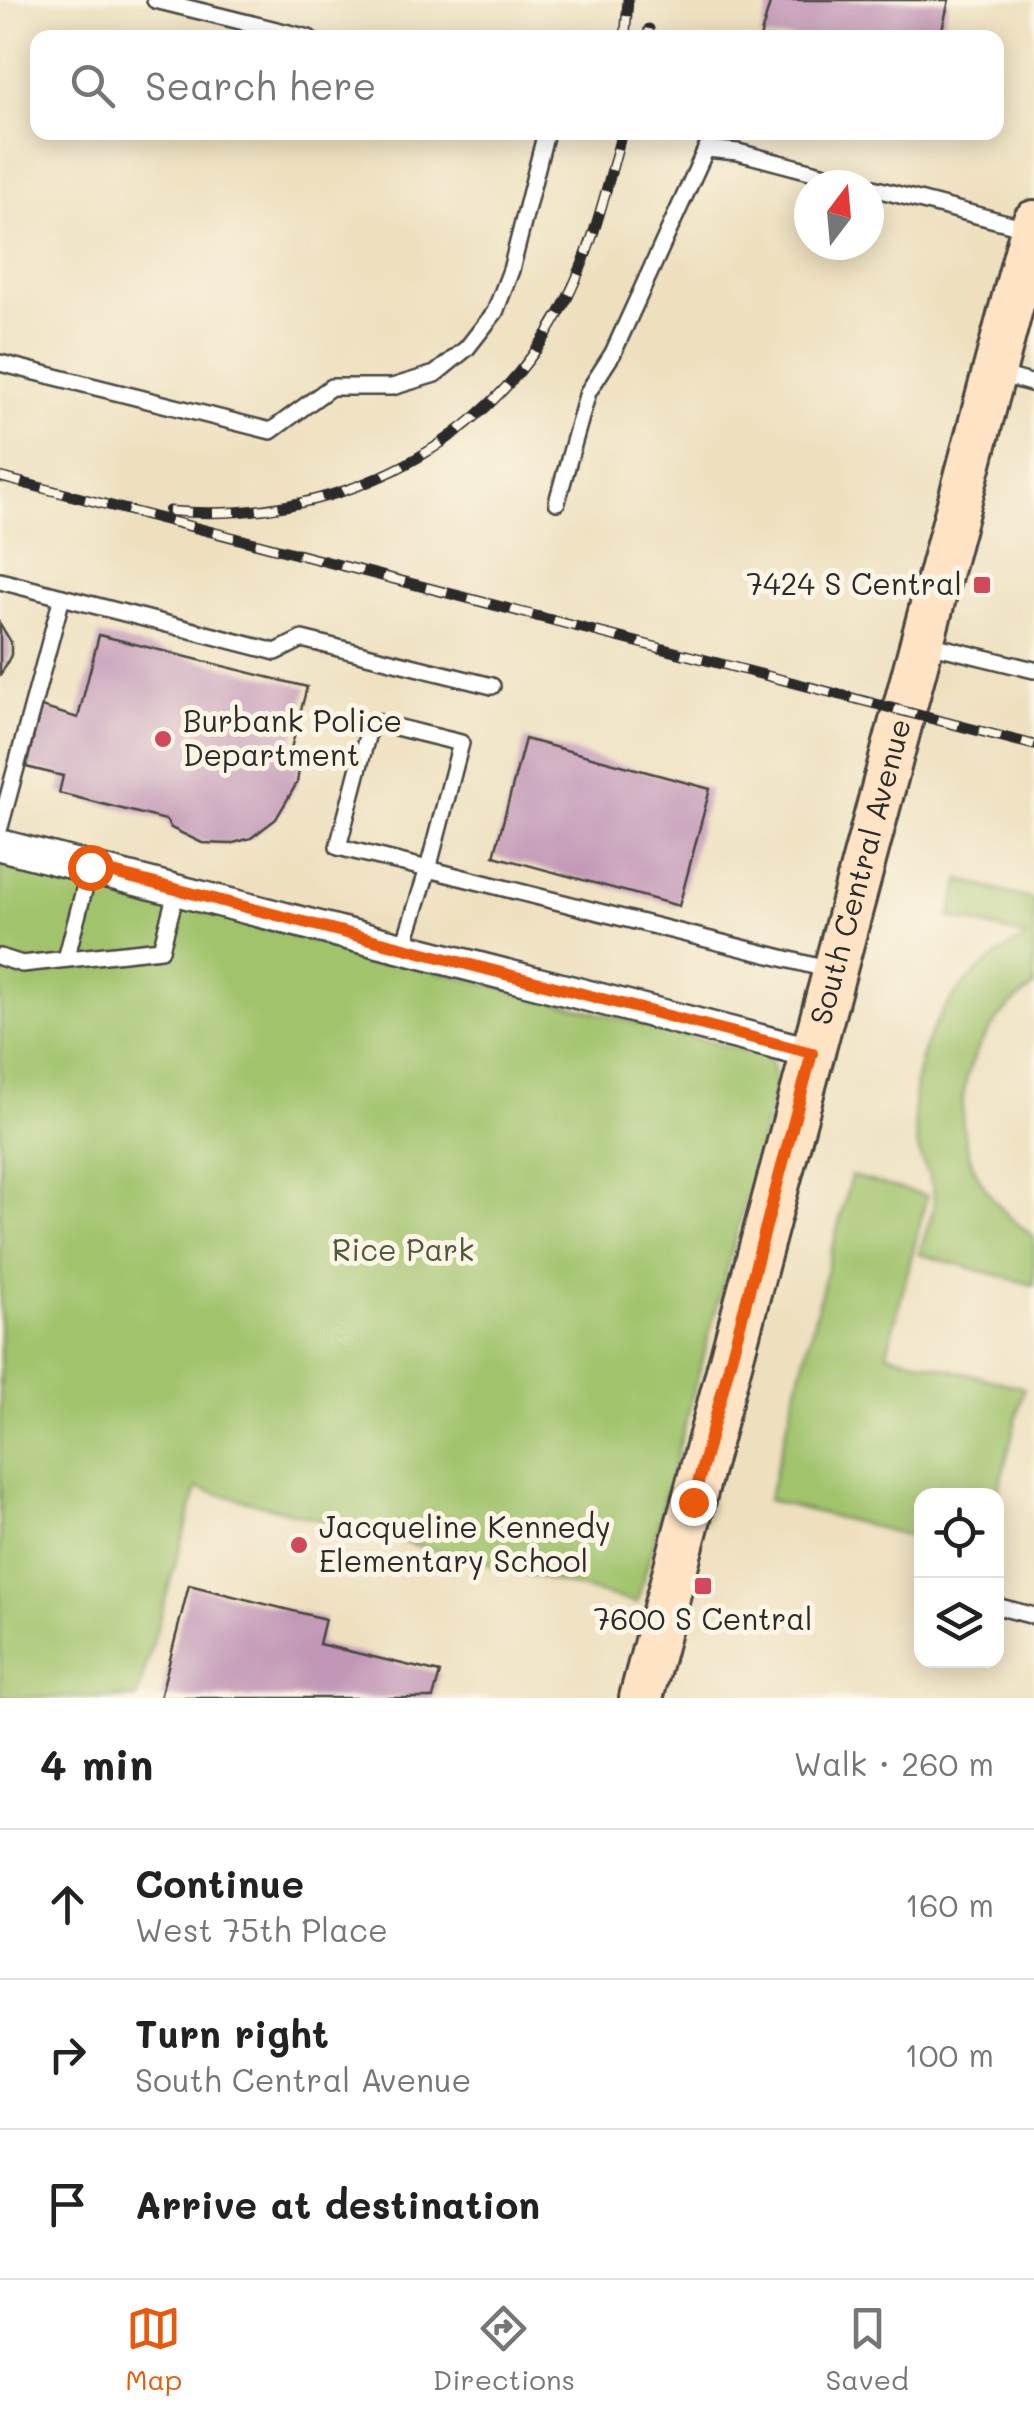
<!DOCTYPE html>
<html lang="en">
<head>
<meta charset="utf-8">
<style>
	:root { --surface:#fff; --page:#f6f6f6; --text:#222; --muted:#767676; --line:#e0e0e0; --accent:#ea580c }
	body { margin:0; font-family:Mali,sans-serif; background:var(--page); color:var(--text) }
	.controls { position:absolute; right:30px; bottom:30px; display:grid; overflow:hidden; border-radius:20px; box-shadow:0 5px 25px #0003 }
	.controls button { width:90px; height:90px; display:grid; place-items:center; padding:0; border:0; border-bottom:2px solid var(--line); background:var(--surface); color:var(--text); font:50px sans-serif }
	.compass { position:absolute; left:794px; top:170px; width:90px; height:90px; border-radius:50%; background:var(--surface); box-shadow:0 5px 25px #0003; rotate:16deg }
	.stop { position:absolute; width:30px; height:30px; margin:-22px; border:8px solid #ea580c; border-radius:50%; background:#fff }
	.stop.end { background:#ea580c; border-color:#fff; box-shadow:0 2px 10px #0008 }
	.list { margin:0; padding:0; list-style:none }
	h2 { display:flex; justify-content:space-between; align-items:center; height:130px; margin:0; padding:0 40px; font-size:42px }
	h2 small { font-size:32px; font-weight:400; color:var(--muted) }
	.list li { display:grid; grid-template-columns:65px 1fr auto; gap:30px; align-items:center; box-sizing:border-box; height:150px; padding:0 40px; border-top:2px solid var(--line) }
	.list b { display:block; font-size:38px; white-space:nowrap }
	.list p { margin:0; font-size:32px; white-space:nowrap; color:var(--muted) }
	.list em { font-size:32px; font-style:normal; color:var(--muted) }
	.icon { flex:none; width:55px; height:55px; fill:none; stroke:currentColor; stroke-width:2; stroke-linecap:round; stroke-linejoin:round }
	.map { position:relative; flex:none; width:1034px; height:1698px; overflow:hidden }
	.search { position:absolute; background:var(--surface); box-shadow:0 5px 25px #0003; left:30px; right:30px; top:30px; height:110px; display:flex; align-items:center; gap:25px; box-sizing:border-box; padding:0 35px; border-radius:20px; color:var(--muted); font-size:38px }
	.sheet { height:580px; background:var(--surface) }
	nav { display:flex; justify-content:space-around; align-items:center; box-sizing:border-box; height:140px; border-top:2px solid var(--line); background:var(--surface); font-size:28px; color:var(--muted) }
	nav a { display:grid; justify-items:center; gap:5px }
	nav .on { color:var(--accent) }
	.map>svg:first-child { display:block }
</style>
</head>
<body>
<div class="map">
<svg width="1034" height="1698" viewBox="0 0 1034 1698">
	<rect width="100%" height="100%" fill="#fcf5e5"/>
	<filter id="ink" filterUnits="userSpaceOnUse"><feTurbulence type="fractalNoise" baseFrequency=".01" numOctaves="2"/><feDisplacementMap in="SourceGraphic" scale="20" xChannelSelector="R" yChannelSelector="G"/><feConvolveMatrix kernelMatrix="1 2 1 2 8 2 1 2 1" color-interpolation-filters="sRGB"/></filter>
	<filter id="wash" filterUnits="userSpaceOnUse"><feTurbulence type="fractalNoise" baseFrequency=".0048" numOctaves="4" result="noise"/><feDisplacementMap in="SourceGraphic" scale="40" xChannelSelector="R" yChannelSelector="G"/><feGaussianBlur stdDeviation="2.25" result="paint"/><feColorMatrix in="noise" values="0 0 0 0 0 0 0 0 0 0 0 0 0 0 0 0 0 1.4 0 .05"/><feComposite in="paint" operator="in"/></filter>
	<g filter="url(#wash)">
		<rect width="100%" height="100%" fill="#eee0bf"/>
		<!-- green -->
		<g fill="#a0c36c" stroke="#66774c" stroke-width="2.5">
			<polygon points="0,859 765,1056 771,1062 776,1086 637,1603 197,1488 137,1698 0,1698"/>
			<path d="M960 880 1034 900V987C940 1051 937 1172 1034 1236V1285L919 1254C923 1237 936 1211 934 1194 932 1178 920 1161 917 1144 902 1051 947 981 1027 937L950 917Z"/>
			<polygon points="851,1176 927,1196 887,1353 1024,1388 997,1497 922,1496 921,1539 768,1500"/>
		</g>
		<g id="blocks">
			<!-- building -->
			<g fill="#c196b6">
				<polygon points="771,0 949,0 940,38 760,38"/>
				<polygon points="0,624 11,642 11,655 0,676"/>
				<polygon points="99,635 307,687 288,760 300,763 297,783 276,819 251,838 230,844 202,843 171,828 166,820 59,793 63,776 26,767 41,707 78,718"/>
				<polygon points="525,739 710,789 679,906 494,856"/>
				<polygon points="189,1585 325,1619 319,1644 440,1673 433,1698 160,1698"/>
			</g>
		</g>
	</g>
	<g filter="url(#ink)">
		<use href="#blocks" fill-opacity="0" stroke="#484641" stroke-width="2.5"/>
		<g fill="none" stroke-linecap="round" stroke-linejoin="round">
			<!-- lane casing -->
			<g stroke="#484641" stroke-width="20">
				<g id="lane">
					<polyline points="155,0 309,38"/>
					<polyline points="869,187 1030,229"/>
					<polyline points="0,363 271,431 331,387 392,387 435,374 467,348 495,312 511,270 546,132"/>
					<polyline points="995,373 1034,384"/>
					<polyline points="557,502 588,392 613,353 706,149 738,152 863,185"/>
					<polyline points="0,581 62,597"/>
					<polyline points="924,643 1034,670"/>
					<polygon points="371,721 461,743 428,869 338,847"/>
					<polyline points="0,827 62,597 276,652 302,639 492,686"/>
					<polyline points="403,948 428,869 830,970"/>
					<polyline points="0,957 22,964 161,949 177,889"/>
					<polyline points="66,959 90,867"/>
					<polyline points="996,1606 1034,1616"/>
				</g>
			</g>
			<!-- street casing -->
			<g stroke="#484641" stroke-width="35">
				<polyline id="street" points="0,845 811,1053"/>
			</g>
			<!-- secondary casing -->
			<g stroke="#484641" stroke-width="48">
				<g id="secondary">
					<path id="s1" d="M641 1698 1034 222"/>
				</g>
			</g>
			<!-- lane -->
			<use href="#lane" stroke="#fff" stroke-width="15"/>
			<!-- street -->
			<use href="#street" stroke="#fff" stroke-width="30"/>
			<!-- secondary -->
			<use href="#secondary" stroke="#fee4c5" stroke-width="42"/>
			<!-- rail casing -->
			<g stroke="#2b2b2b" stroke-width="11">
				<g id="rail">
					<polyline points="625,38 628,0"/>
					<polyline points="647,38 649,29"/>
					<polyline points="0,477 1034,745"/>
					<path d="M169 511C327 525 482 454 560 312 591 256 605 194 622 132"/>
				</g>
			</g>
			<!-- rail -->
			<use href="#rail" stroke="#fcf5e5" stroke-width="8" stroke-dasharray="22" stroke-linecap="butt"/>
		</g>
	</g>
	<g fill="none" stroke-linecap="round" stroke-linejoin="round" filter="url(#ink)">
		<!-- route -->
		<polyline stroke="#ea580c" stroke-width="12" points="90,867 812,1053 693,1502"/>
	</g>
	<!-- markers -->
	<g fill="#d1495b" stroke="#fcf5e5" stroke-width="4">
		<rect x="972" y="575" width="20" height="20" rx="5"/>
		<circle cx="163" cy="739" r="10"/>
		<circle cx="299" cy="1545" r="10"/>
		<rect x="693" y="1576" width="20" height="20" rx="5"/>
	</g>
	<g text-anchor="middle" stroke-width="10" stroke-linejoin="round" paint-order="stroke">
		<!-- poi labels -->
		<g font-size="30" fill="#2b2b2b" stroke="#fcf5e5" text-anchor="start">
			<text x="962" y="595" text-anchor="end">7424 S Central</text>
			<text x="183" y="732">Burbank Police<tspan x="183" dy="34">Department</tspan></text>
			<text x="319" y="1538">Jacqueline Kennedy<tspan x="319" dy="34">Elementary School</tspan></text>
			<text x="703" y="1630" text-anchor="middle">7600 S Central</text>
		</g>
		<!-- street labels -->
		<g font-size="30" fill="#2b2b2b" stroke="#fcf5e5">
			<text dy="10" stroke="none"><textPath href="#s1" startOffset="855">South Central Avenue</textPath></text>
		</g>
		<!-- park labels -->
		<g font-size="30" fill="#4e593e" stroke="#fcf5e5">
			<text x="403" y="1261">Rice Park</text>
		</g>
	</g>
</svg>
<div class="controls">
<button><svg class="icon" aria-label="locate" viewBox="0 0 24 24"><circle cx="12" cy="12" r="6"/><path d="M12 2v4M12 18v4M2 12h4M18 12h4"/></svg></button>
<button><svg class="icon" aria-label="layers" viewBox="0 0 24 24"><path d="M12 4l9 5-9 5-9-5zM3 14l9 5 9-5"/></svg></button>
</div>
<svg class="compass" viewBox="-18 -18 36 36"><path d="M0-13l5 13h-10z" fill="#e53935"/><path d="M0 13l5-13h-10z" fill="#767676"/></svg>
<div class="stop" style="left:90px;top:867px"></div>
<div class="stop end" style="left:693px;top:1502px"></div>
<div class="search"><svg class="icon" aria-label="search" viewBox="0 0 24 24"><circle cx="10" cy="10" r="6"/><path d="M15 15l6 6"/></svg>Search here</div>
</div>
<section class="sheet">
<h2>4 min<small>Walk · 260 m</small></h2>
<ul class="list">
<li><svg class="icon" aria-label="ahead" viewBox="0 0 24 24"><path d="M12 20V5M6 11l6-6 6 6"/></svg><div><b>Continue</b><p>West 75th Place</p></div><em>160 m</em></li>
<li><svg class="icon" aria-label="right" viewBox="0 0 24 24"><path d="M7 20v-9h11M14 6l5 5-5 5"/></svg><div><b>Turn right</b><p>South Central Avenue</p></div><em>100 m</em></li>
<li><svg class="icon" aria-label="arrive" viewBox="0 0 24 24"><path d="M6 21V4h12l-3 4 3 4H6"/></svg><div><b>Arrive at destination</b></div></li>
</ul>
</section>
<nav>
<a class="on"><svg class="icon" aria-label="map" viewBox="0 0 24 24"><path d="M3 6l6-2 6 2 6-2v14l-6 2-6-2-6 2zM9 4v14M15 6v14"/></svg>Map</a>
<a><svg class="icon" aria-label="directions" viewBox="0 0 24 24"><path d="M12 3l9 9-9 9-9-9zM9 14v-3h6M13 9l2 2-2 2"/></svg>Directions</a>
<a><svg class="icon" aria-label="saved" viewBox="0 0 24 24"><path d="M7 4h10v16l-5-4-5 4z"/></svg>Saved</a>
</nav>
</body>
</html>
